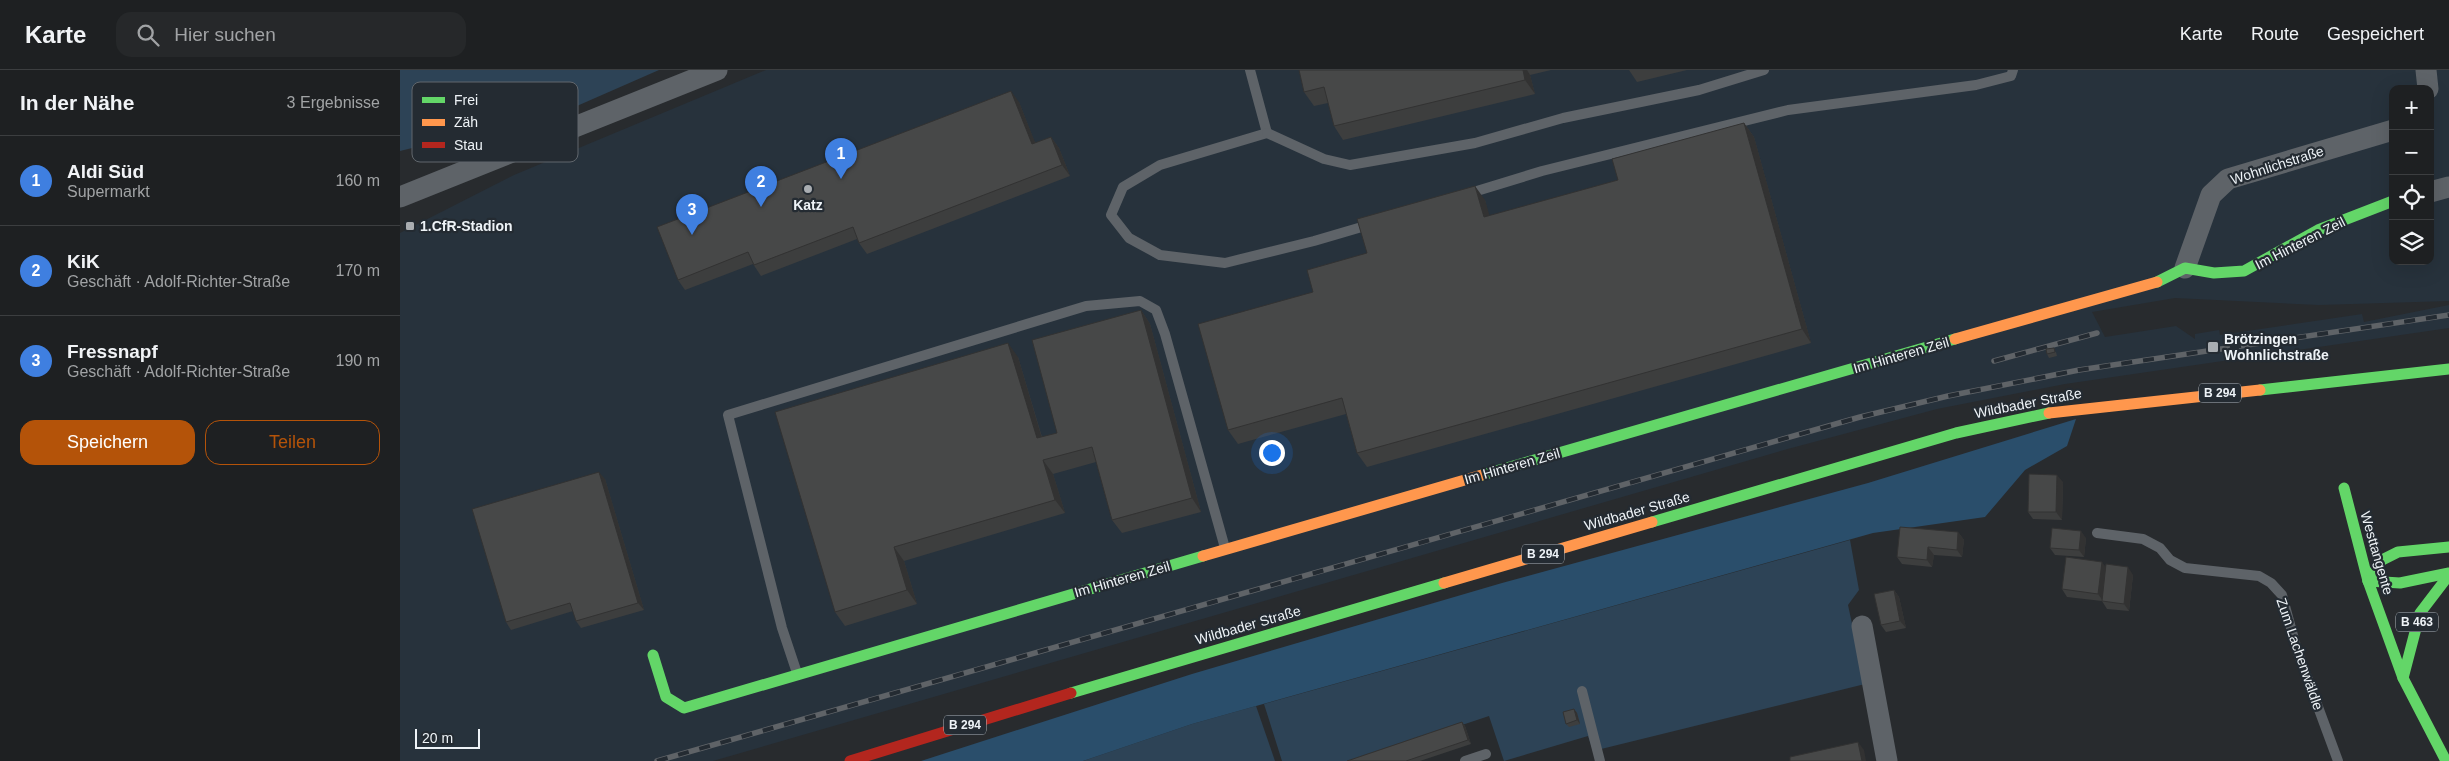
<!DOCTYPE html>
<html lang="de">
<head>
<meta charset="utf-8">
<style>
	:root { --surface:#1e2022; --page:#26282a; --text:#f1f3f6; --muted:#a1a3a5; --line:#3c3e40; --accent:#b45309 }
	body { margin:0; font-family:Helvetica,sans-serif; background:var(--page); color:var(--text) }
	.controls { position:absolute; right:15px; top:15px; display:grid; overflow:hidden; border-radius:10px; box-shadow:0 5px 20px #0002 }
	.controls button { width:45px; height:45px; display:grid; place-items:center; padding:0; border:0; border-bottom:1px solid var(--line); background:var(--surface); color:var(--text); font:25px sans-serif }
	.scale { position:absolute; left:15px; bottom:12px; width:65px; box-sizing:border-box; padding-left:5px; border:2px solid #eef3f7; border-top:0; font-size:14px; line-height:18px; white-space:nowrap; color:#eef3f7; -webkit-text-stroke:4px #242b32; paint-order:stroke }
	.you { position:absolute; left:871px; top:382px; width:18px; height:18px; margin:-12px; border:4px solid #fff; border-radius:50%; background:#1a73e8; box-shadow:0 0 0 8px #1a73e833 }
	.badge { display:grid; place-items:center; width:32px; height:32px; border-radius:50%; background:var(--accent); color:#fff; font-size:16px; font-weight:700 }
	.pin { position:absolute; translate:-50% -41px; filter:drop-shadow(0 1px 2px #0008) }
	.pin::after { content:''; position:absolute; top:26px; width:18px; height:15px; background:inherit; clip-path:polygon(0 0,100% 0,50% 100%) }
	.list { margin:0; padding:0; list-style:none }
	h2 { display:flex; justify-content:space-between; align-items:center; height:65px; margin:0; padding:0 20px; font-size:21px }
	h2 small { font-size:16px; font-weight:400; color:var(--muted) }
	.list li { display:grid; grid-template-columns:32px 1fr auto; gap:15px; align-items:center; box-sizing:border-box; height:90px; padding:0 20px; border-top:1px solid var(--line) }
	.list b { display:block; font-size:19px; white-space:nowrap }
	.list p { margin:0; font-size:16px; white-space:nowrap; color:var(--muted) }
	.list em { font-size:16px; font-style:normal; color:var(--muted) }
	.actions { display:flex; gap:10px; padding:15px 20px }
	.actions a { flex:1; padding:11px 0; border:1px solid var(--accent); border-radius:15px; text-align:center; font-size:18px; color:var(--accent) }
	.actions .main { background:var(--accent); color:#fff }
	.icon { flex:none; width:28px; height:28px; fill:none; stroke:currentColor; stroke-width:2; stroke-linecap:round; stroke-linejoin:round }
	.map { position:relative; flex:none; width:2049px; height:691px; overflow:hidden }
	header { display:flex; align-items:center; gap:30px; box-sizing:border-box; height:70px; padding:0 25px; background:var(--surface); border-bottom:1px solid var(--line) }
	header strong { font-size:24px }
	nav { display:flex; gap:28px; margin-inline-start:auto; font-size:18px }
	.search { width:350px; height:45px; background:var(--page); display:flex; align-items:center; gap:12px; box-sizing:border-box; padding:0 18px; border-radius:15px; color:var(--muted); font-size:19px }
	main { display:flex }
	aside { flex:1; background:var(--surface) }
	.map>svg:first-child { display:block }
</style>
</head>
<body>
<header>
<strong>Karte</strong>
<div class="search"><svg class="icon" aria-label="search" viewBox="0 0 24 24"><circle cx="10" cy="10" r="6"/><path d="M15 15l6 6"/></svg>Hier suchen</div>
<nav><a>Karte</a><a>Route</a><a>Gespeichert</a></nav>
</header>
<main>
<aside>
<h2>In der Nähe<small>3 Ergebnisse</small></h2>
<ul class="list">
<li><span class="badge" style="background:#3f7fe0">1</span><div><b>Aldi Süd</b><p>Supermarkt</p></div><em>160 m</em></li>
<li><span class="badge" style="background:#3f7fe0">2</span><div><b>KiK</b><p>Geschäft · Adolf-Richter-Straße</p></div><em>170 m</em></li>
<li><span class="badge" style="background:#3f7fe0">3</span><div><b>Fressnapf</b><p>Geschäft · Adolf-Richter-Straße</p></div><em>190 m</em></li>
</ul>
<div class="actions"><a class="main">Speichern</a><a>Teilen</a></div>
</aside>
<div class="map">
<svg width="2049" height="691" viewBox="0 0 2049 691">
	<rect width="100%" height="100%" fill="#282b2e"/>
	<!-- built -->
	<path fill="#27323c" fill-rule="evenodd" d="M366 0H2049V231L1919 235 1775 228 1692 242 1705 267 1776 256 1795 269V264L1819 260 1820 265 1962 244 1964 252 2049 235V258L1665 314 1537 339 1384 380 313 691H0V163L114 105ZM1993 19H2030V191H1993Z"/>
	<!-- green -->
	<g fill="#2d4356">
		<polygon points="0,0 259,0 170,39 0,81"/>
		<polygon points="1450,470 1459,520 1448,535 1465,614 1193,681 1188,666 1104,691 1089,646 954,691 882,691 864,634"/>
		<polygon points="856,636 875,691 683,691 792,654"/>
	</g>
	<!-- forest -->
	<polygon fill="#2a4e6b" points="1676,349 1667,376 1625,400 1585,447 1473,463 792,654 683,691 521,691 792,604 1102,513 1468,413"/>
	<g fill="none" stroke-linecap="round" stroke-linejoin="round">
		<!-- lane -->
		<g stroke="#5e6368" stroke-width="10">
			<polyline points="850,0 867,63 760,95 723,117 711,145 729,168 760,185 825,193 914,171 972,154"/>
			<polyline points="867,63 924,89 950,95 1075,73 1163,48 1299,20 1364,0"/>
			<polyline points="1067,124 1142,101 1388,40 1576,15 1611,6 1613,0"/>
			<polyline points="1697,463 1743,469 1760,478 1770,490 1785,498 1859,506 1871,513 1882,525 1897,580 1938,691"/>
			<polyline points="397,603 382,558 328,345 686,236 740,231 756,240 765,264 825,478"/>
			<polyline points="1182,621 1200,691"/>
			<polyline points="1065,691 1086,684"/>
		</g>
		<!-- street -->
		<g stroke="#5e6368" stroke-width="21">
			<polyline points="2026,0 2028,19"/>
			<polyline points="2030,122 2049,117"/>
			<polyline points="0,127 317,0"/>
			<polyline points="1785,198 1811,125 1828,109 1993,60"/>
			<polyline points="1462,556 1487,691"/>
		</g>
		<!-- fast -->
		<g stroke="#63d668" stroke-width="11">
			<polyline points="1757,212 1785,198 1814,203 1844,201 1918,160 1993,131"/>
			<polyline points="1860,320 2049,299"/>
			<polyline points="1082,405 1555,269"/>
			<polyline points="1944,418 1968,511 2003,608 2046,691"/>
			<polyline points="1252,452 1556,363 1649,343"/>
			<polyline points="1968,511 1982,490 1998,482 2049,477"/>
			<polyline points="1968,511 2000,513 2049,503"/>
			<polyline points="253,585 266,627 284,638 803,486"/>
			<polyline points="2003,608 2020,543 2049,505"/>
			<polyline points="671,623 1044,513"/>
		</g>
		<!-- slow -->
		<g stroke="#ff974d" stroke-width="11">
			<polyline points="1555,269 1757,212"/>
			<polyline points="1649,343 1860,320"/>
			<polyline points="803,486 1082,405"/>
			<polyline points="1044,513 1252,452"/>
		</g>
		<!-- jam -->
		<polyline stroke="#b3261e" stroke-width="11" points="450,691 671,623"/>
		<!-- rail casing -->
		<g stroke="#5f6367" stroke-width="5.5">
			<g id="rail">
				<polyline points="1594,291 1697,263"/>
				<polyline points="257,691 1460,347 1548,326 1679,300 2049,245"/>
			</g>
		</g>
		<!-- rail -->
		<use href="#rail" stroke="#242b32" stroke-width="4" stroke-dasharray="11" stroke-linecap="butt"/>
	</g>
	<!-- wall -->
	<g fill="#3d3e3e">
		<polygon points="899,0 1151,0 1130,5 1135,24 943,70 934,56 928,33 914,36 904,22"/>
		<polygon points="1229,0 1287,0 1237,12"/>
		<polygon points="619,32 635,73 651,67 659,78 670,106 467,184 459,173 457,169 361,206 353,194 285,220 278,210"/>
		<polygon points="1344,53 1354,67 1411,273 967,397 957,383 946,344 838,374 828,360 913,222 967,183 1085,130 1089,146 1218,110"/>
		<polygon points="741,240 750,254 801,442 722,463 712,450 696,392 653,404 665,443 504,491 517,534 445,556 435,542 618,287 642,367 657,363"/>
		<polygon points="1656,282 1657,286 1649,288 1647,284"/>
		<polygon points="205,409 244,540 181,558 176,551 173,541 111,560 106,552"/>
		<polygon points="1663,412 1662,450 1633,449 1628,442"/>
		<polygon points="1558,462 1564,470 1562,487 1534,485 1532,497 1502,494 1497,487"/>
		<polygon points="1686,468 1684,487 1655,485 1650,478"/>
		<polygon points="1705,497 1733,505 1729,541 1707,539 1702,531 1667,527 1662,519"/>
		<polygon points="1494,520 1499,527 1506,558 1486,562 1481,555"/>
		<polygon points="1174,639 1177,643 1180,654 1169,657 1166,654"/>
		<polygon points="1062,652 1065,656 1071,674 1020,691 947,691"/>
	</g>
	<!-- shaded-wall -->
	<g fill="#323232">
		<polygon points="1123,0 1127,0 1130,5 1135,24 1125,10"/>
		<polygon points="611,21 619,32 640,85 632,74"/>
		<polygon points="1344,53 1354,67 1411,273 1402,259"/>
		<polygon points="651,67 659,78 670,106 662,95"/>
		<polygon points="1075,116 1085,130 1094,161 1084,147"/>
		<polygon points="741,240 750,254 801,442 792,428"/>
		<polygon points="608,273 618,287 646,382 637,368"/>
		<polygon points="643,390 653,404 665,443 655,430"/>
		<polygon points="199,402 205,409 244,540 238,533"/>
		<polygon points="1657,405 1663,412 1662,450 1656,442"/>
		<polygon points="1681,461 1686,468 1684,487 1679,480"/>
		<polygon points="1558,462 1564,470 1562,487 1557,480"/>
		<polygon points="494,477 504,491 517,534 507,520"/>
		<polygon points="1528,477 1534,485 1532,497 1527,490"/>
		<polygon points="1702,492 1707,499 1703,531 1698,524"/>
		<polygon points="1728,497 1733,505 1729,541 1724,534"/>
		<polygon points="1494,520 1499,527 1506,558 1500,551"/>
		<polygon points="1174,639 1177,643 1180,654 1177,650"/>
		<polygon points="1062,652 1065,656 1071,674 1068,670"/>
		<polygon points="1458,672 1464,680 1466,691 1462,691"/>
	</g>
	<!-- building -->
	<g fill="#474848" stroke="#323232">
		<polygon points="899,0 1123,0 1125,10 934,56 924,17 904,22"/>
		<polygon points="611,21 632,74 651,67 662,95 459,173 453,157 354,195 348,182 278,210 257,157"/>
		<polygon points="1344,53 1402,259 957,383 942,328 828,360 798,254 913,222 907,200 967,183 957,149 1075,116 1084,147 1218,110 1212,89"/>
		<polygon points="741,240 792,428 712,450 692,377 643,390 655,430 494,477 507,520 435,542 375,342 608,273 637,368 657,363 632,270"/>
		<polygon points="1654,278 1655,282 1647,284 1646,279"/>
		<polygon points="199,402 238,533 176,551 170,533 106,552 72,439"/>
		<polygon points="1629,404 1657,405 1656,442 1628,442"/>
		<polygon points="1500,457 1558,462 1557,480 1528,477 1527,490 1497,487"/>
		<polygon points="1652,458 1681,461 1679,480 1650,478"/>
		<polygon points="1666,487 1702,492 1698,524 1662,519"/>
		<polygon points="1706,494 1728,497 1724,534 1702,531"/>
		<polygon points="1494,520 1500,551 1481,555 1474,524"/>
		<polygon points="1174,639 1177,650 1166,654 1163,642"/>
		<polygon points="1062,652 1068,670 1006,691 947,691"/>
		<polygon points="1458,672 1462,691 1390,691 1390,687"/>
	</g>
	<!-- markers -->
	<g fill="#a9adb1" stroke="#242b32" stroke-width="2">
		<circle cx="408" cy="119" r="5"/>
		<rect x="5" y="151" width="10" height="10" rx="2.5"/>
		<rect x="1807" y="271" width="12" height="12" rx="2.5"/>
	</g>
	<g text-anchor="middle" stroke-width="4.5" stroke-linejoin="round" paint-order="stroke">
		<!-- shield labels -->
		<g fill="#242b32" stroke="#b1b7bc" stroke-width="1">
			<rect x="1799" y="313.5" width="42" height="19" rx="4"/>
			<rect x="1122" y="474.5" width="42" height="19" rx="4"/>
			<rect x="1996" y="542.5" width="42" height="19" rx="4"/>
			<rect x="544" y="645.5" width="42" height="19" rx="4"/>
		</g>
		<g font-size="12" font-weight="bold" fill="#eef3f7">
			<text x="1820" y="327">B 294</text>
			<text x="1143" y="488">B 294</text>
			<text x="2017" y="556">B 463</text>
			<text x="565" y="659">B 294</text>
		</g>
		<!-- street labels -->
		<g font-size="14" fill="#eef3f7" stroke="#242b32">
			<text transform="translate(1877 95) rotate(-18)" y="5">Wohnlichstraße</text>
			<text transform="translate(1900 173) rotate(-27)" y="5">Im Hinteren Zeil</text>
			<text transform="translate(1501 285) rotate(-16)" y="5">Im Hinteren Zeil</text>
			<text transform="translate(1628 333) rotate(-11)" y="5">Wildbader Straße</text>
			<text transform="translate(1112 396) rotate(-16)" y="5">Im Hinteren Zeil</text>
			<text transform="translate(1237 441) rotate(-16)" y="5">Wildbader Straße</text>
			<text transform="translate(1977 483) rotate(74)" y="5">Westtangente</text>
			<text transform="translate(722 509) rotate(-16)" y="5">Im Hinteren Zeil</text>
			<text transform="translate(848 555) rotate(-16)" y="5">Wildbader Straße</text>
			<text transform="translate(1900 584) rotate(71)" y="5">Zum Lachenwäldle</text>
		</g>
		<!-- poi labels -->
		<g font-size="14" font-weight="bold" fill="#eef3f7" stroke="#242b32" text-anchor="start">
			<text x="408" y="140" text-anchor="middle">Katz</text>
			<text x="20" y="161">1.CfR-Stadion</text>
			<text x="1824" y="274">Brötzingen<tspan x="1824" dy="16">Wohnlichstraße</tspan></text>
		</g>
	</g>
	<!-- legend -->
	<rect x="12" y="12" width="166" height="80" rx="8" fill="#242b32" stroke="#61676d" stroke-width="1"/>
	<rect x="22" y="27" width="23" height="6" fill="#63d668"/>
	<rect x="22" y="49" width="23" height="7" fill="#ff974d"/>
	<rect x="22" y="72" width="23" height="6" fill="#b3261e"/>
	<g font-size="14" fill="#eef3f7">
		<text x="54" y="35">Frei</text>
		<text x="54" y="57">Zäh</text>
		<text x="54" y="80">Stau</text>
	</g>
</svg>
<div class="controls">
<button>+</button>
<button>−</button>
<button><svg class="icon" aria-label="locate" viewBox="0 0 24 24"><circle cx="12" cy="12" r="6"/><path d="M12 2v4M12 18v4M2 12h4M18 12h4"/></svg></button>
<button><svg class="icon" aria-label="layers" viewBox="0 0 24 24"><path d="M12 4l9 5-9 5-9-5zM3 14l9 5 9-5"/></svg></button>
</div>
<div class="scale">20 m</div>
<div class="you"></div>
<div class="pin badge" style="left:441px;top:109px;background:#3f7fe0">1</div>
<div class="pin badge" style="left:361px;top:137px;background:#3f7fe0">2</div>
<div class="pin badge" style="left:292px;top:165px;background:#3f7fe0">3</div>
</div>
</main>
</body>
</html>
